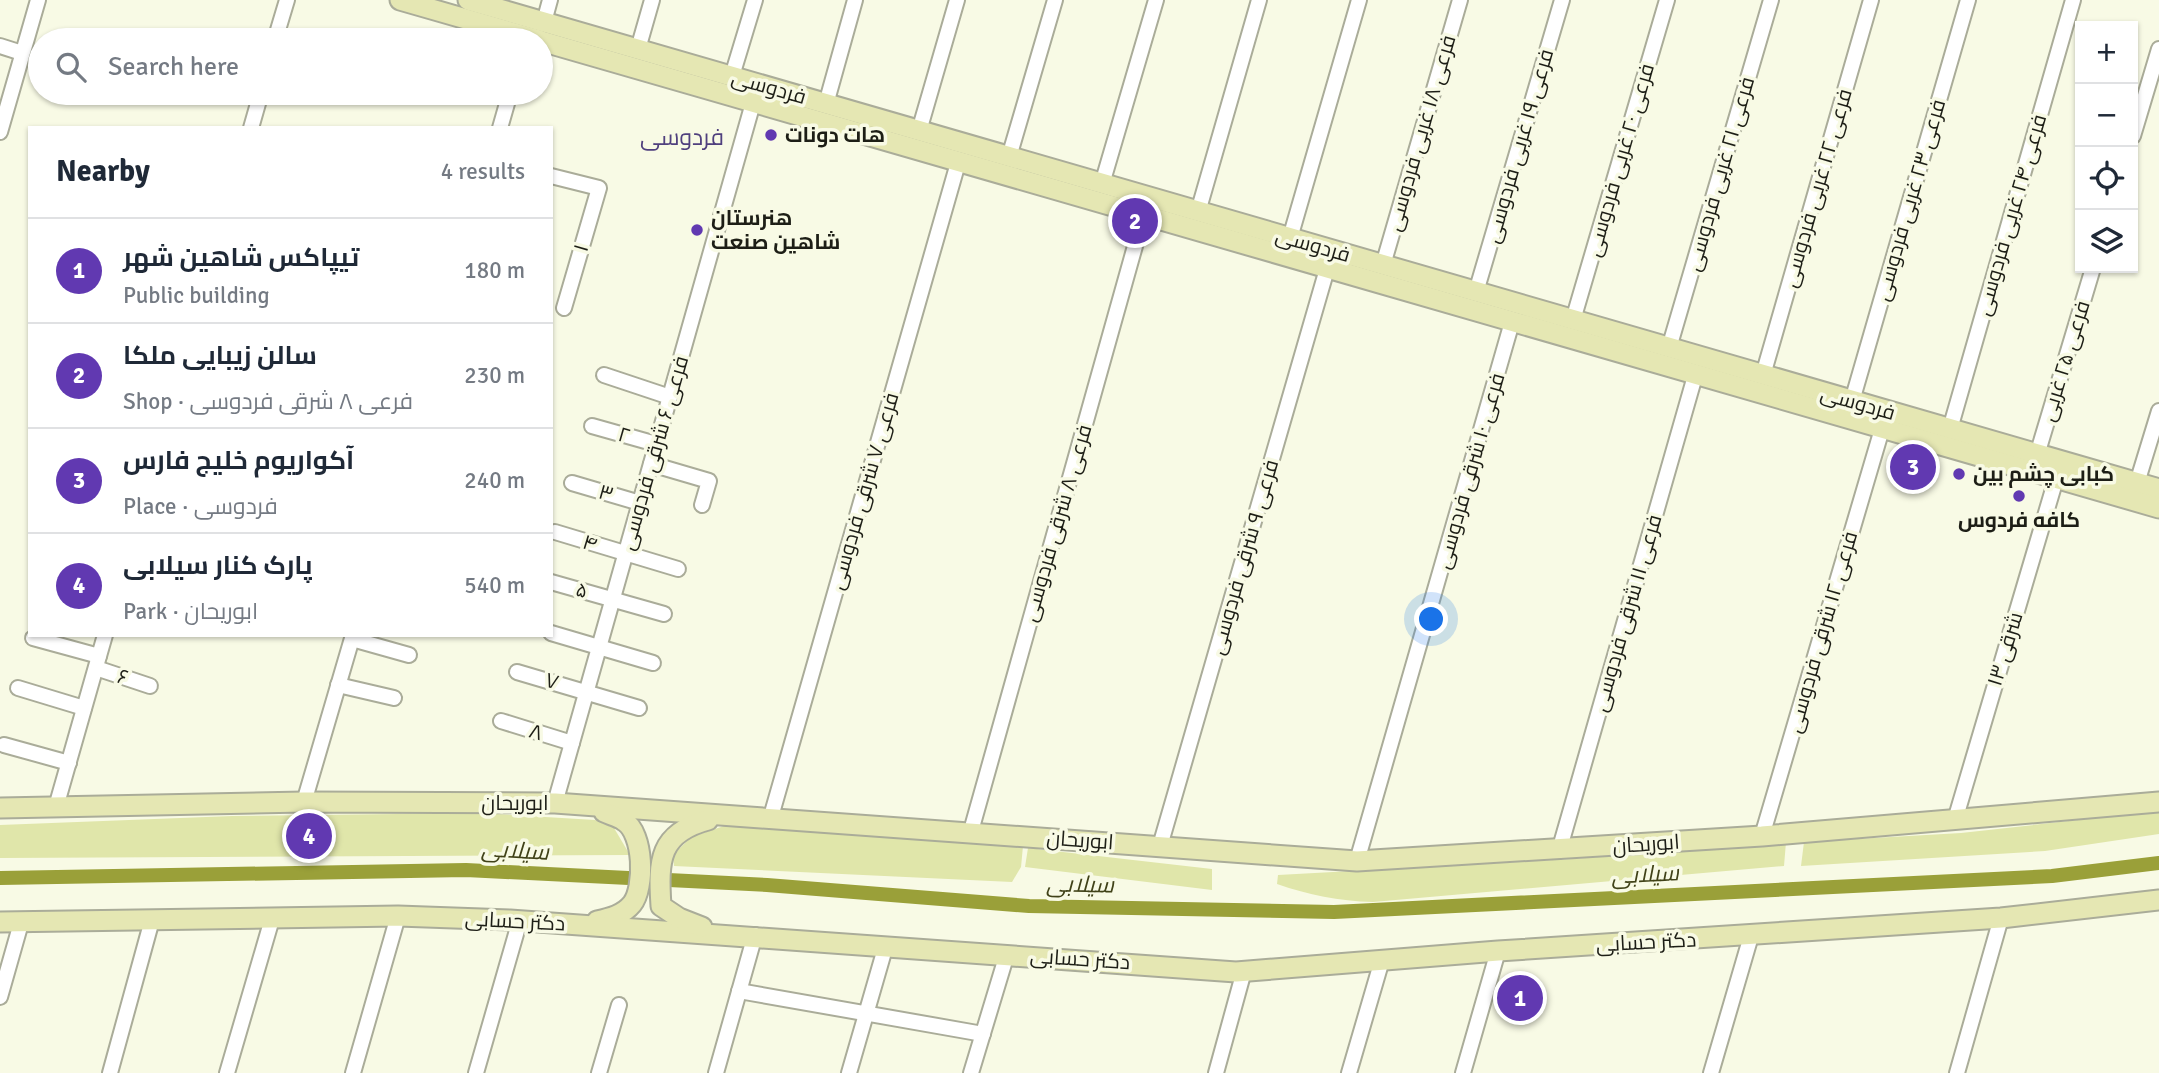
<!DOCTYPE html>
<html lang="en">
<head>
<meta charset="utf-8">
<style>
	:root { --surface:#fff; --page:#f2f2f3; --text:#1f2937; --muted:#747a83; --line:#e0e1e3; --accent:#6139b1 }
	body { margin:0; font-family:Signika,Cairo,sans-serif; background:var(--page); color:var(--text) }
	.controls { position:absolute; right:21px; top:21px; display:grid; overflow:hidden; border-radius:0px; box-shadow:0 2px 5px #0004 }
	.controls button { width:63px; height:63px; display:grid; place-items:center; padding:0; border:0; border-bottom:2px solid var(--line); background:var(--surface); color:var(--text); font:35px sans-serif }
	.you { position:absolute; left:1432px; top:620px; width:24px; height:24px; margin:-18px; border:5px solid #fff; border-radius:50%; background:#1a73e8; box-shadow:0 0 0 10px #1a73e833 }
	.badge { display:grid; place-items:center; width:46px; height:46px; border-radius:50%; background:var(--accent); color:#fff; font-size:23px; font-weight:700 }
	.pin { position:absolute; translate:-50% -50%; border:4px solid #fff; box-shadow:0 2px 7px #0006 }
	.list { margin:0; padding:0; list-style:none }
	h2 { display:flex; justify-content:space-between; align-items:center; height:91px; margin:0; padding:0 28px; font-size:30px }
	h2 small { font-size:23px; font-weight:400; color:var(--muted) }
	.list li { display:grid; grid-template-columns:46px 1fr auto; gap:21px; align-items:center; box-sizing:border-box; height:105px; padding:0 28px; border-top:2px solid var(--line) }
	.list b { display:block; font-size:26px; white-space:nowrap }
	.list p { margin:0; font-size:23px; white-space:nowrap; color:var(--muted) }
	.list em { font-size:23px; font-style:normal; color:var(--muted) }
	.icon { flex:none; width:38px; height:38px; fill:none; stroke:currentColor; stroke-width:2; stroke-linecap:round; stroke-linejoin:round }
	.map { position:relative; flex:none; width:2159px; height:1073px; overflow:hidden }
	.search { position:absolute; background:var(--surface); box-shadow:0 2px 5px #0004; left:28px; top:28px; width:525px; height:77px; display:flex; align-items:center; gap:18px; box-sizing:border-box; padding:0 24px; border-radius:38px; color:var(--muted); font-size:26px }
	.panel { position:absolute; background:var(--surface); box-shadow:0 2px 5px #0004; left:28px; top:126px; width:525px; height:511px; border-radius:0px }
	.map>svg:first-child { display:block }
</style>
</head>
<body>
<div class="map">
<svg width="2159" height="1073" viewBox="0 0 2159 1073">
	<rect width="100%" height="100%" fill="#f8fae5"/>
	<!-- green -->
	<g fill="#e0e6aa">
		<polygon points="2159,811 2159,834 2045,851 1801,866 1804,842 1961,833"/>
		<polygon points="479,813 595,820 614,828 630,855 0,858 0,825 232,816"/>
		<polygon points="724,826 1023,846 1021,867 1012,882 674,866 673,855 691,837"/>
		<path d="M1786 842 1784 866 1373 902C1338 901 1309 895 1277 884L1278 875 1572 859Z"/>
		<polygon points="1028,848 1212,869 1212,890 1025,867"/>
	</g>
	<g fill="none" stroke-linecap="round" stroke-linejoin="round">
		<!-- canal -->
		<polyline stroke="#9aa039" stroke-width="14" points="0,878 466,870 767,885 1029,906 1334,912 2052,876 2159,863"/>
		<!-- minor casing -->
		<g stroke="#aaac99" stroke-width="18">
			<g id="minor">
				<polyline points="544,22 550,0"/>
				<polyline points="275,40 287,0"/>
				<polyline points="0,46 22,53"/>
				<polyline points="638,49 652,0"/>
				<polyline points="732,76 755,0"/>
				<polyline points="826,104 855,0"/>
				<polyline points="251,128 261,93"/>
				<polyline points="500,128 510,93"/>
				<polyline points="919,131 957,0"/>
				<polyline points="0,132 38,0"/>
				<polyline points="2133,136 2159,49"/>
				<polyline points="1009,157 1055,0"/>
				<polyline points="551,176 599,188 564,308"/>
				<polyline points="1102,184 1156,0"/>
				<polyline points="1198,212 1259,0"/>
				<polyline points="1290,238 1359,0"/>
				<polyline points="1383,265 1460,0"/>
				<polyline points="1476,292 1562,0"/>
				<polyline points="1573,320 1667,0"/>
				<polyline points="1669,348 1771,0"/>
				<polyline points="604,375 670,397"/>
				<polyline points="1763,375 1871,0"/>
				<polyline points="1852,401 1968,0"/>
				<polyline points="592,426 656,444"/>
				<polyline points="1950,429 2073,0"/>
				<polyline points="2037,455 2093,268"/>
				<polyline points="651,464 709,481 702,505"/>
				<polyline points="572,483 640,503"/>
				<polyline points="2137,483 2159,411"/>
				<polyline points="555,532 678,569"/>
				<polyline points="551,582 664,614"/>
				<polyline points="551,633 653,663"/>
				<polyline points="33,638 99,656"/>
				<polyline points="352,639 409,655"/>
				<polyline points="96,668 150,686"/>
				<polyline points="517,672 639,708"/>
				<polyline points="338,685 394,698"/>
				<polyline points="18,688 84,708"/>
				<polyline points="501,721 572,743"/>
				<polyline points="4,745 69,763"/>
				<polyline points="304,802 353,635"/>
				<polyline points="555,803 753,103"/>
				<polyline points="56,807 105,635"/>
				<polyline points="770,820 958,163"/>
				<polyline points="1955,820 2056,479"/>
				<polyline points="971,831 1144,214"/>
				<polyline points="1762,836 1882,429"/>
				<polyline points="1160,846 1327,269"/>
				<polyline points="1559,851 1695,376"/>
				<polyline points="1357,861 1512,322"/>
				<polyline points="739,991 983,1034"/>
				<polyline points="0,997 21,923"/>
				<polyline points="110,1073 152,920"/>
				<polyline points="227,1073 272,919"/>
				<polyline points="353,1073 398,916"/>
				<polyline points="476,1073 520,920"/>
				<polyline points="599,1073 619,1005"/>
				<polyline points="716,1073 755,935"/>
				<polyline points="849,1073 886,945"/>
				<polyline points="971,1073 1007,954"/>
				<polyline points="1216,1073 1244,971"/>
				<polyline points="1349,1073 1382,960"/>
				<polyline points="1463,1073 1498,951"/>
				<polyline points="1711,1073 1751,936"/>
				<polyline points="1957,1073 2001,918"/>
			</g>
		</g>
		<!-- secondary casing -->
		<g stroke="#aaac99" stroke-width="23">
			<g id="secondary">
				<polyline points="400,0 539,40"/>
				<polyline points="468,0 2159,489"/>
				<polyline points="541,41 2159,508"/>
				<polyline points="0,808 304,802 555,803 1357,861 1762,836 2159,802"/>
				<path d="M597 921C610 918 623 915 632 904 645 888 644 833 624 821 619 817 610 815 604 812"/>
				<polyline points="0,922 398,916 510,920 1236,972 1498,951 2001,918 2159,900"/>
				<path d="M702 927 679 918 661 906C658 860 659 833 708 820"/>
			</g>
		</g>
		<!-- minor -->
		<use href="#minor" stroke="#fff" stroke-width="14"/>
		<!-- secondary -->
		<use href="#secondary" stroke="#e5e7b3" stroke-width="19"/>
	</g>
	<!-- markers -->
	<g fill="#6139b1" stroke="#f8fae5" stroke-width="2.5">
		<circle cx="771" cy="135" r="7"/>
		<circle cx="697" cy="230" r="7"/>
		<circle cx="1959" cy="474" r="7"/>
		<circle cx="2019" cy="496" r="7"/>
	</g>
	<g text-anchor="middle" stroke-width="7" stroke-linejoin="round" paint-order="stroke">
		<!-- street labels -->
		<g font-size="21" fill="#1d1e16" stroke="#f8fae5">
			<text transform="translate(769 87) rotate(16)" y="7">فردوسی</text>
			<text transform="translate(1421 133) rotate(-74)" y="7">فرعی ۱۸ غربی فردوسی</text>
			<text transform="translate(1519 146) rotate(-74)" y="7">فرعی ۱۹ غربی فردوسی</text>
			<text transform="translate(1620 160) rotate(-74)" y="7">فرعی ۲۰ غربی فردوسی</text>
			<text transform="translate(1720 174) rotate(-74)" y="7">فرعی ۲۱ غربی فردوسی</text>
			<text transform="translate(1817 188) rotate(-74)" y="7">فرعی ۲۲ غربی فردوسی</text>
			<text transform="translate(1910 200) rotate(-74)" y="7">فرعی ۲۳ غربی فردوسی</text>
			<text transform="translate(2011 215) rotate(-74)" y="7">فرعی ۲۴ غربی فردوسی</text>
			<text transform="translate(1313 245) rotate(16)" y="7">فردوسی</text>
			<text transform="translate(581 248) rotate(-74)" y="7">۱</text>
			<text transform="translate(2065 361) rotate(-73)" y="7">فرعی ۲۵ غربی</text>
			<text transform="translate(1858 403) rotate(16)" y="7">فردوسی</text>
			<text transform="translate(624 435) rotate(16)" y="7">۲</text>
			<text transform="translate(654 453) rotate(-74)" y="7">فرعی ۶ شرقی فردوسی</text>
			<text transform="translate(1470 471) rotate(-74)" y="7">فرعی ۱۰ شرقی فردوسی</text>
			<text transform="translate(864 491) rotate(-74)" y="7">فرعی ۷ شرقی فردوسی</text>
			<text transform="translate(606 493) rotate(16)" y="7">۳</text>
			<text transform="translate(1057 523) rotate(-74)" y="7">فرعی ۸ شرقی فردوسی</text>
			<text transform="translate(590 543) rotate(17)" y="7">۴</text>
			<text transform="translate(1244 557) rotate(-74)" y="7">فرعی ۹ شرقی فردوسی</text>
			<text transform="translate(582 590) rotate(16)" y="7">۵</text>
			<text transform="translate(1627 613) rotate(-74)" y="7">فرعی ۱۱ شرقی فردوسی</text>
			<text transform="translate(1822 632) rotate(-74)" y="7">فرعی ۱۲ شرقی فردوسی</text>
			<text transform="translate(2005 649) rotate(-73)" y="7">۱۳ شرقی</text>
			<text transform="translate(123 677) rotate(18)" y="7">۶</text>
			<text transform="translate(552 681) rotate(16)" y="7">۷</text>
			<text transform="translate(536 732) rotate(17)" y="7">۸</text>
			<text x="515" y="810">ابوریحان</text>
			<text transform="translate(1080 840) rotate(4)" y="7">ابوریحان</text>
			<text transform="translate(1646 844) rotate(-4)" y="7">ابوریحان</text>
			<text transform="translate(515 921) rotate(3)" y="7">دکتر حسابی</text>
			<text transform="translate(1646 942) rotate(-3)" y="7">دکتر حسابی</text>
			<text transform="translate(1080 959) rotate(4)" y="7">دکتر حسابی</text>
		</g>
		<!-- poi labels -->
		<g font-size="21" font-weight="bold" fill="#1d1e16" stroke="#f8fae5" text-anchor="start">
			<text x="785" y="142">هات دونات</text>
			<text x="711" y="225">هنرستان<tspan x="711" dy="24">شاهین صنعت</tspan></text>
			<text x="1973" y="481">کبابی چشم بین</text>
			<text x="2019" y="527" text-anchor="middle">کافه فردوس</text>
		</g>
		<!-- neighbourhood labels -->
		<g font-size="23" fill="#50407e" stroke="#f8fae5">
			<text x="682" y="145">فردوسی</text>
		</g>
		<!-- water labels -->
		<g font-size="23" font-style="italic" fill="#404218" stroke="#f8fae5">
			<text transform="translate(515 850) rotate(3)" y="8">سیلابی</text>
			<text transform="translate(1645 874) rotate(-3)" y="8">سیلابی</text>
			<text transform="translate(1080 884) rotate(1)" y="8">سیلابی</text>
		</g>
	</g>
</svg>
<div class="controls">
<button>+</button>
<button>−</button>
<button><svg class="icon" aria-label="locate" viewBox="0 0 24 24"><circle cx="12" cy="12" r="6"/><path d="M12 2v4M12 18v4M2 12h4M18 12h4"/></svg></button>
<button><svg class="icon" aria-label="layers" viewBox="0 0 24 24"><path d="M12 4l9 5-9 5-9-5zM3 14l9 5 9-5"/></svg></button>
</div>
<div class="you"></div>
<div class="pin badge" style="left:1520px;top:998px">1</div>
<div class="pin badge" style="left:1135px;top:221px">2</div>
<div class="pin badge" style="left:1913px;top:467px">3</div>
<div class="pin badge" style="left:309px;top:836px">4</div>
<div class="search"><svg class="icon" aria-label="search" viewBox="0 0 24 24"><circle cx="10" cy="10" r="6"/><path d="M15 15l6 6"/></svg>Search here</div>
<section class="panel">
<h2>Nearby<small>4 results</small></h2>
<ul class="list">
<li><span class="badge">1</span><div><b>تیپاکس شاهین شهر</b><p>Public building</p></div><em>180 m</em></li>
<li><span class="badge">2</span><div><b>سالن زیبایی ملکا</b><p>Shop · فرعی ۸ شرقی فردوسی</p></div><em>230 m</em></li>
<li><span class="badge">3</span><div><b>آکواریوم خلیج فارس</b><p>Place · فردوسی</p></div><em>240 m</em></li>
<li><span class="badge">4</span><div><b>پارک کنار سیلابی</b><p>Park · ابوریحان</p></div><em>540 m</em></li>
</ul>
</section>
</div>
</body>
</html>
